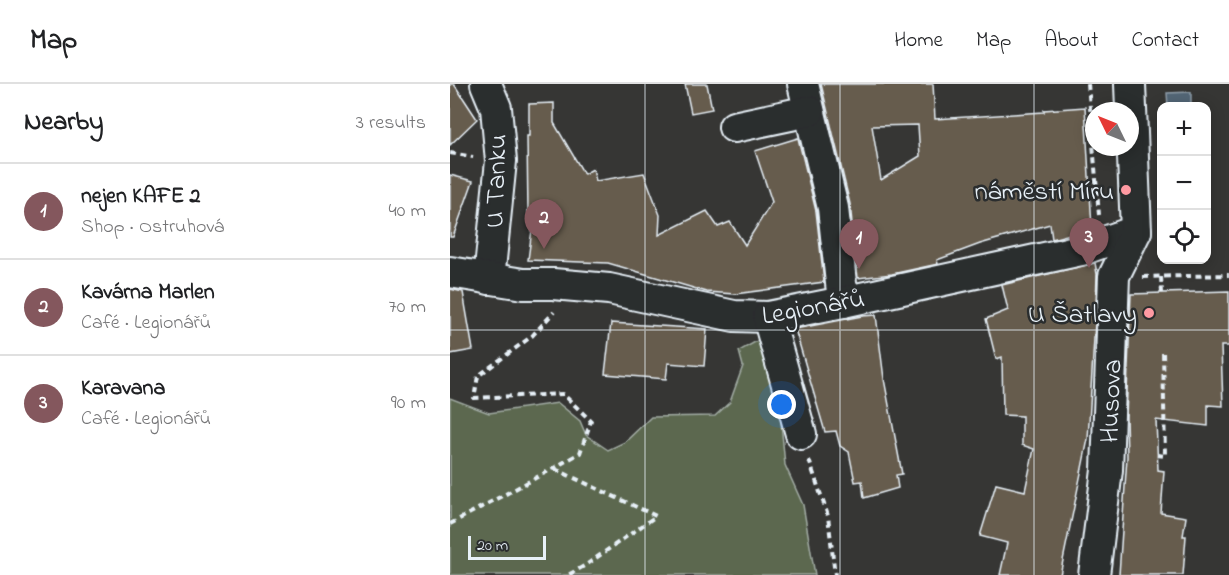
<!DOCTYPE html>
<html lang="en">
<head>
<meta charset="utf-8">
<style>
	:root { --surface:#fff; --page:#f2f2f2; --text:#202124; --muted:#757577; --line:#e0e0e0; --accent:#84575d }
	body { margin:0; font-family:"Indie Flower",sans-serif; background:var(--page); color:var(--text) }
	.controls { position:absolute; right:18px; top:18px; display:grid; overflow:hidden; border-radius:12px; box-shadow:0 3px 15px #0003 }
	.controls button { width:54px; height:54px; display:grid; place-items:center; padding:0; border:0; border-bottom:2px solid var(--line); background:var(--surface); color:var(--text); font:30px sans-serif }
	.compass { position:absolute; left:635px; top:18px; width:54px; height:54px; border-radius:50%; background:var(--surface); box-shadow:0 3px 15px #0003; rotate:313deg }
	.scale { position:absolute; left:18px; bottom:15px; width:78px; box-sizing:border-box; padding-left:6px; border:3px solid #e8f1f8; border-top:0; font-size:16px; line-height:21px; white-space:nowrap; color:#e8f1f8; -webkit-text-stroke:4px #2a2d2e; paint-order:stroke }
	.you { position:absolute; left:332px; top:321px; width:21px; height:21px; margin:-15px; border:4px solid #fff; border-radius:50%; background:#1a73e8; box-shadow:0 0 0 9px #1a73e833 }
	.badge { display:grid; place-items:center; width:39px; height:39px; border-radius:50%; background:var(--accent); color:#fff; font-size:20px; font-weight:700 }
	.pin { position:absolute; translate:-50% -50px; filter:drop-shadow(0 2px 3px #0008) }
	.pin::after { content:''; position:absolute; top:32px; width:21px; height:18px; background:inherit; clip-path:polygon(0 0,100% 0,50% 100%) }
	.list { margin:0; padding:0; list-style:none }
	h2 { display:flex; justify-content:space-between; align-items:center; height:78px; margin:0; padding:0 24px; font-size:26px }
	h2 small { font-size:20px; font-weight:400; color:var(--muted) }
	.list li { display:grid; grid-template-columns:39px 1fr auto; gap:18px; align-items:center; box-sizing:border-box; height:96px; padding:0 24px; border-top:2px solid var(--line) }
	.list b { display:block; font-size:22px; white-space:nowrap }
	.list p { margin:0; font-size:20px; white-space:nowrap; color:var(--muted) }
	.list em { font-size:20px; font-style:normal; color:var(--muted) }
	.icon { flex:none; width:33px; height:33px; fill:none; stroke:currentColor; stroke-width:2; stroke-linecap:round; stroke-linejoin:round }
	.map { position:relative; flex:none; width:779px; height:491px; overflow:hidden }
	header { display:flex; align-items:center; gap:36px; box-sizing:border-box; height:84px; padding:0 30px; background:var(--surface); border-bottom:2px solid var(--line) }
	header strong { font-size:28px }
	nav { display:flex; gap:33px; margin-inline-start:auto; font-size:21px }
	main { display:flex }
	aside { flex:1; background:var(--surface) }
	.map>svg:first-child { display:block }
</style>
</head>
<body>
<header>
<strong>Map</strong>
<nav><a>Home</a><a>Map</a><a>About</a><a>Contact</a></nav>
</header>
<main>
<aside>
<h2>Nearby<small>3 results</small></h2>
<ul class="list">
<li><span class="badge">1</span><div><b>nejen KAFE 2</b><p>Shop · Ostruhová</p></div><em>40 m</em></li>
<li><span class="badge">2</span><div><b>Kavárna Marlen</b><p>Café · Legionářů</p></div><em>70 m</em></li>
<li><span class="badge">3</span><div><b>Karavana</b><p>Café · Legionářů</p></div><em>90 m</em></li>
</ul>
</aside>
<div class="map">
<svg width="779" height="491" viewBox="0 0 779 491">
	<rect width="100%" height="100%" fill="#363634"/>
	<filter id="ink" filterUnits="userSpaceOnUse"><feTurbulence type="fractalNoise" baseFrequency=".0167" numOctaves="2"/><feDisplacementMap in="SourceGraphic" scale="12" xChannelSelector="R" yChannelSelector="G"/><feConvolveMatrix kernelMatrix="1 2 1 2 8 2 1 2 1" color-interpolation-filters="sRGB"/></filter>
	<g filter="url(#ink)">
		<!-- green -->
		<polygon fill="#5c6850" stroke="#a2aca4" stroke-width="1.5" points="307,257 321,274 328,307 335,381 353,421 365,491 0,491 0,314 39,329 108,319 130,337 136,351 158,366 175,358 201,333 265,332 280,318 293,282 289,267"/>
		<!-- water -->
		<polygon fill="#536676" stroke="#8f9eaa" stroke-width="1.5" points="741,8 741,22 718,22 717,9"/>
		<!-- building -->
		<g fill="#665b4d" stroke="#e8f1f8" stroke-width="1.5" fill-rule="evenodd">
			<polygon points="0,0 4,0 27,35 0,61"/>
			<polygon points="235,0 257,0 262,25 241,29"/>
			<path d="M371 0H483L485 35 594 28V26L635 23 642 144 602 155 600 140 530 160 487 176 488 180 442 190 408 194 400 120ZM468 41 470 72 431 96 422 42Z"/>
			<polygon points="104,19 104,39 134,90 143,85 146,97 194,89 210,131 209,151 257,127 268,143 280,138 295,161 322,118 305,67 348,54 366,127 374,198 285,210 257,208 158,179 78,176 84,130 78,130 77,52 79,52 79,20"/>
			<polygon points="0,91 23,97 3,153 0,153"/>
			<polygon points="645,179 647,190 646,221 638,355 610,491 550,491 557,459 530,452 546,400 575,407 584,365 572,361 572,332 553,331 552,273 546,275 536,235 558,226 552,201"/>
			<polygon points="0,205 13,208 23,266 0,270"/>
			<polygon points="779,207 779,262 771,262 773,322 758,321 758,342 706,336 708,386 714,387 711,429 736,433 733,452 736,452 733,491 669,491 677,373 676,333 681,210"/>
			<polygon points="426,231 434,295 452,390 446,391 448,404 414,414 412,397 405,398 399,368 390,362 386,347 375,348 345,245 412,232"/>
			<polygon points="161,239 257,245 254,282 218,279 216,295 155,290"/>
		</g>
		<g fill="none" stroke-linecap="round" stroke-linejoin="round">
			<!-- minor casing -->
			<g stroke="#e8f1f8" stroke-width="34">
				<g id="minor">
					<polyline points="36,0 46,24 51,77 39,195"/>
					<polyline points="353,0 383,124 393,218"/>
					<polyline points="284,43 359,27"/>
					<polyline points="0,188 73,200 103,200 159,205 284,232 318,233 393,218 631,166 686,147"/>
					<polyline points="318,233 351,350"/>
					<polyline points="644,491 657,386 664,192 686,147 680,0"/>
				</g>
			</g>
			<!-- path -->
			<g stroke="#e8f1f8" stroke-width="4" stroke-dasharray="6 4.5" stroke-linecap="butt">
				<polyline points="638,0 649,131"/>
				<polyline points="0,69 23,73"/>
				<polyline points="693,193 779,191"/>
				<polyline points="711,193 712,209"/>
				<polyline points="707,371 715,372 713,267"/>
				<polyline points="359,376 378,432 385,491"/>
				<polyline points="105,385 206,432 136,481 118,491"/>
				<polyline points="0,440 104,384 130,369 141,337 113,310 24,314 28,292 82,252 104,228"/>
			</g>
			<!-- minor -->
			<use href="#minor" stroke="#2a2d2e" stroke-width="30"/>
		</g>
	</g>
	<!-- grid -->
	<path fill="none" stroke="#e8f1f8" stroke-width="1.5" stroke-opacity="0.55" d="M195 0V491M390 0V491M584 0V491M0 246H779"/>
	<!-- markers -->
	<g fill="#ff9aa2" stroke="#2a2d2e" stroke-width="2">
		<circle cx="676" cy="106" r="6"/>
		<circle cx="699" cy="229" r="6"/>
	</g>
	<g text-anchor="middle" stroke-width="5" stroke-linejoin="round" paint-order="stroke">
		<!-- street labels -->
		<g font-size="27" fill="#e8f1f8" stroke="#2a2d2e">
			<text transform="translate(45 97) rotate(-88)" y="9">U Tanku</text>
			<text transform="translate(363 222) rotate(-10)" y="9">Legionářů</text>
			<text transform="translate(660 317) rotate(-88)" y="9">Husova</text>
		</g>
		<!-- poi labels -->
		<g font-size="27" fill="#e8f1f8" stroke="#2a2d2e" text-anchor="end">
			<text x="664" y="115">náměstí Míru</text>
			<text x="687" y="238">U Šatlavy</text>
		</g>
	</g>
</svg>
<div class="controls">
<button>+</button>
<button>−</button>
<button><svg class="icon" aria-label="locate" viewBox="0 0 24 24"><circle cx="12" cy="12" r="6"/><path d="M12 2v4M12 18v4M2 12h4M18 12h4"/></svg></button>
</div>
<svg class="compass" viewBox="-18 -18 36 36"><path d="M0-13l5 13h-10z" fill="#e53935"/><path d="M0 13l5-13h-10z" fill="#757577"/></svg>
<div class="scale">20 m</div>
<div class="you"></div>
<div class="pin badge" style="left:409px;top:185px">1</div>
<div class="pin badge" style="left:94px;top:165px">2</div>
<div class="pin badge" style="left:639px;top:184px">3</div>
</div>
</main>
</body>
</html>
